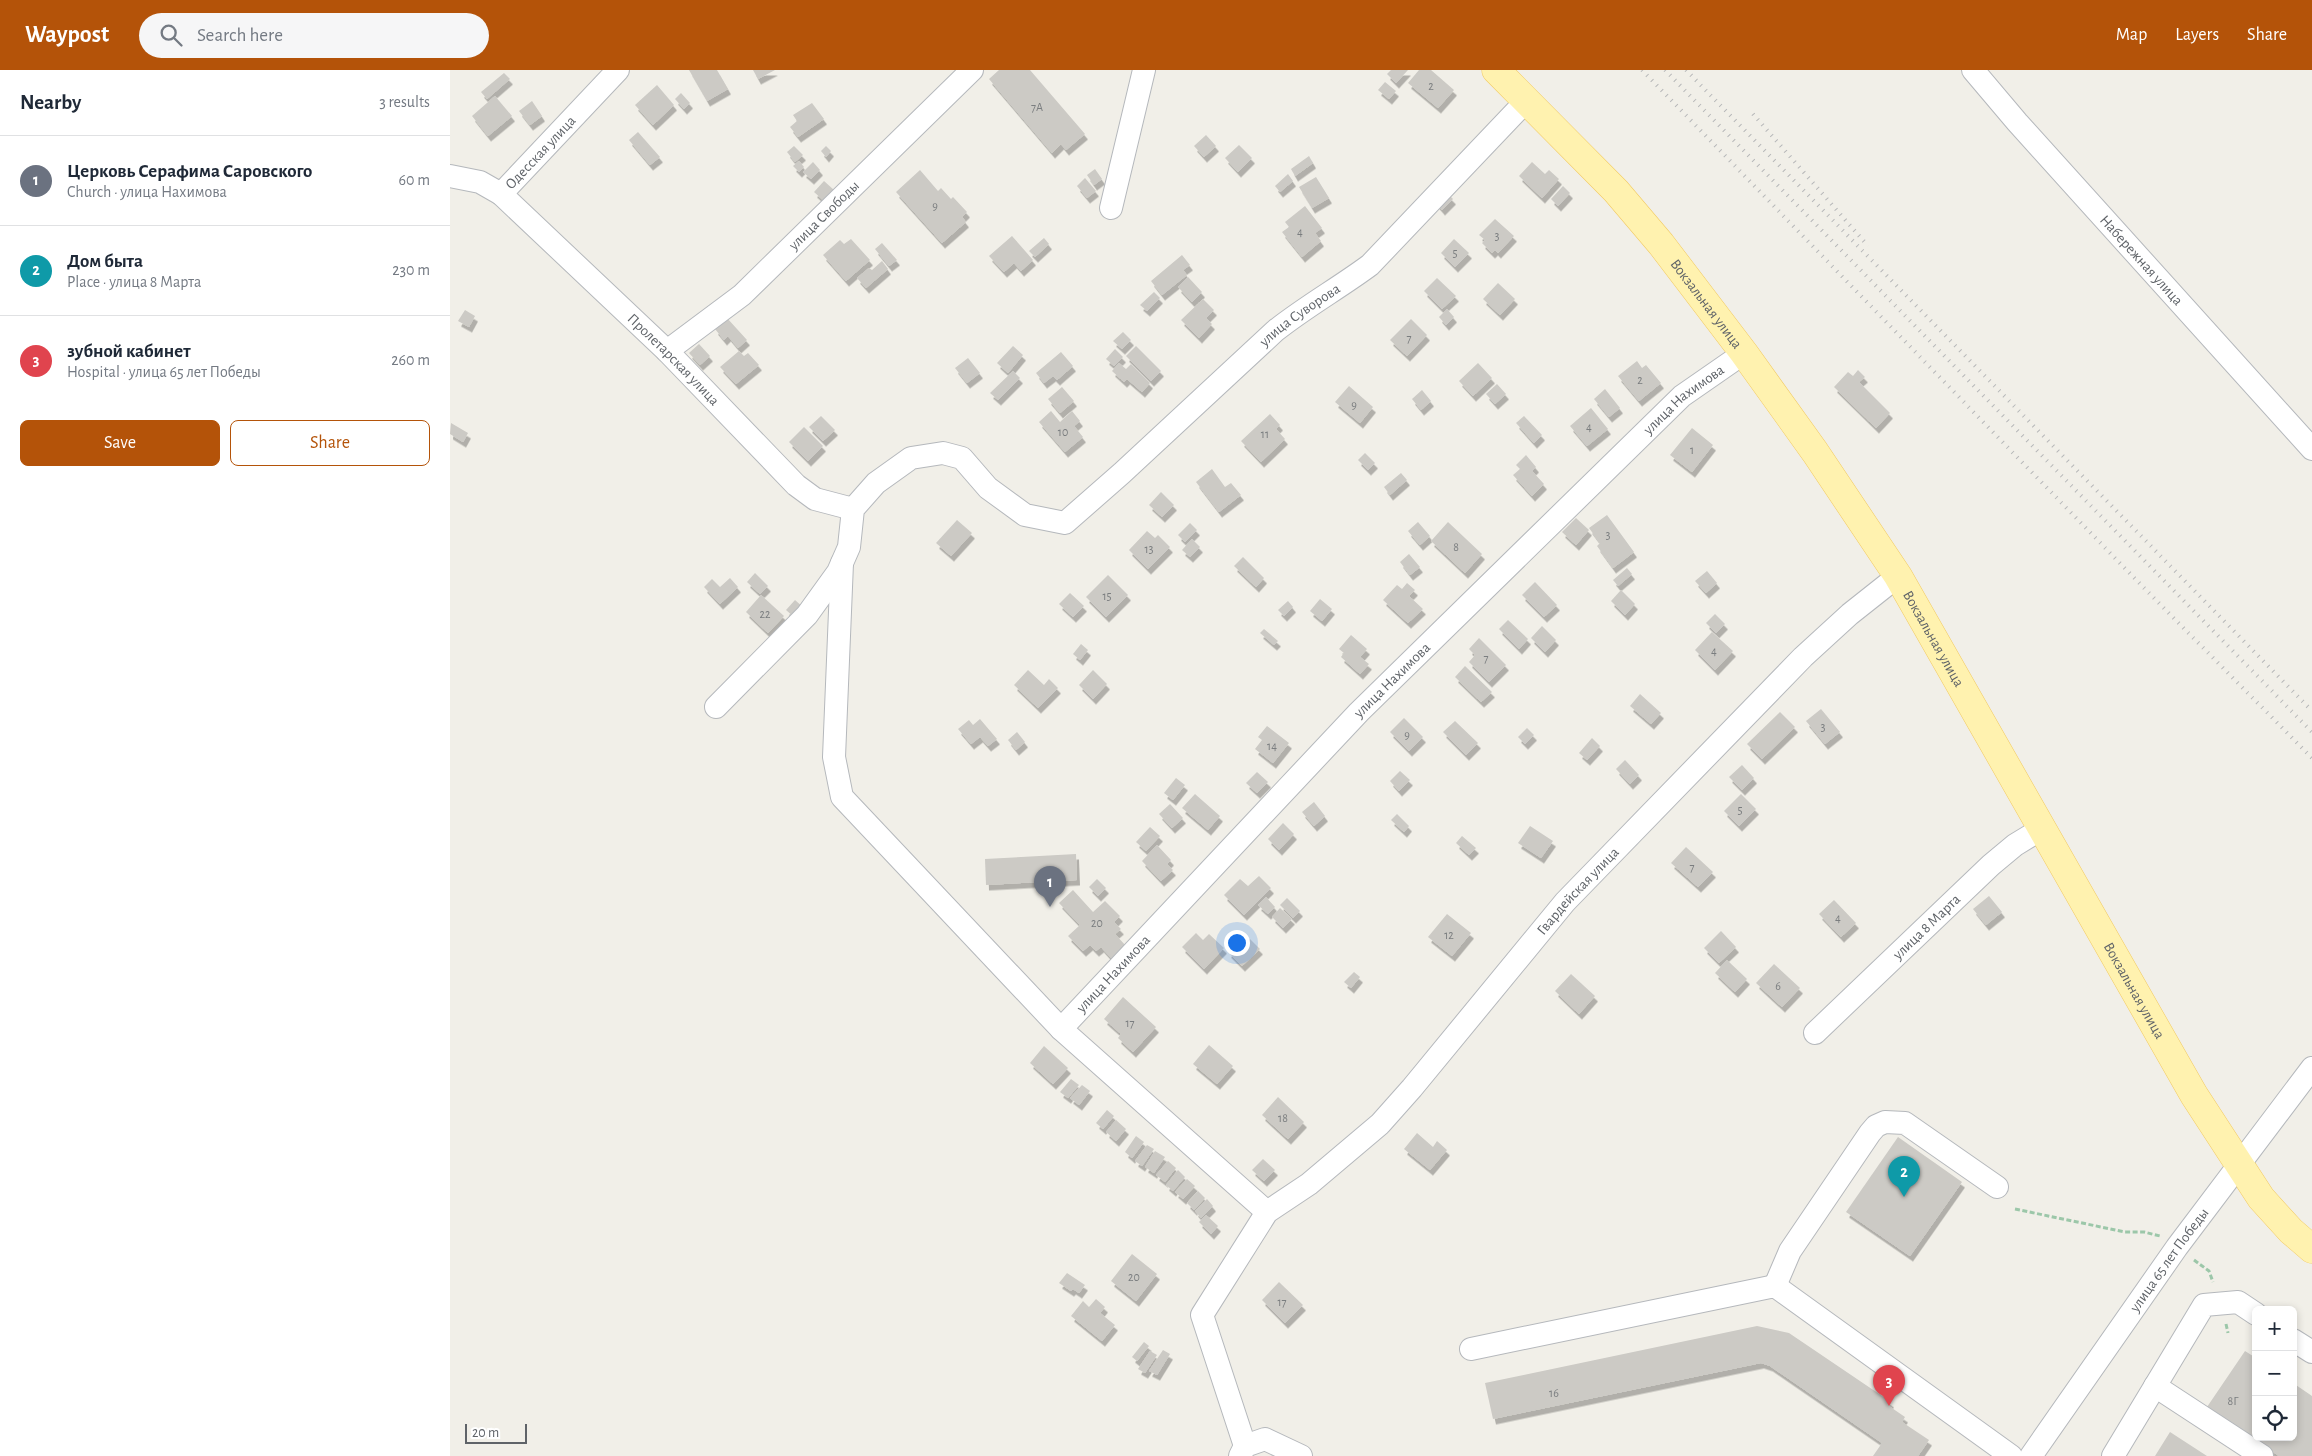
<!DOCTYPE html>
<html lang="en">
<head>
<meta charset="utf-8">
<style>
	:root { --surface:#fff; --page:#f6f6f7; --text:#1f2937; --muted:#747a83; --line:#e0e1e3; --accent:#b45309 }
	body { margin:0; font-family:"Alegreya Sans",sans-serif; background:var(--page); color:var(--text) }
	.controls { position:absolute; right:15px; bottom:15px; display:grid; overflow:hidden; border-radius:8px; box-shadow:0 2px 8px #0003 }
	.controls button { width:45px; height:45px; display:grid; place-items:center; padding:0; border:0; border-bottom:1px solid var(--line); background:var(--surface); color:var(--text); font:25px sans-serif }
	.scale { position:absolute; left:15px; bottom:12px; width:62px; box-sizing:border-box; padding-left:5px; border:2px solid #5f6368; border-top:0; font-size:14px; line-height:18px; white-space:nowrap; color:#5f6368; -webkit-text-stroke:4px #fff; paint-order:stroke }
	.you { position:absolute; left:786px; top:872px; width:18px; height:18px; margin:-12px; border:4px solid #fff; border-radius:50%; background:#1a73e8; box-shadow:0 0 0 8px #1a73e833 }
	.badge { display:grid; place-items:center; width:32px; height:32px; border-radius:50%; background:var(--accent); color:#fff; font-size:16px; font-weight:700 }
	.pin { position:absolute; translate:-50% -41px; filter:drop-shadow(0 1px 2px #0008) }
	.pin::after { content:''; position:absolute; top:26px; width:18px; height:15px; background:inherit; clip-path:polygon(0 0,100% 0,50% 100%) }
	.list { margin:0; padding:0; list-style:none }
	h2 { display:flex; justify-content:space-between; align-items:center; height:65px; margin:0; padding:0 20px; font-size:21px }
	h2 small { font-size:16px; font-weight:400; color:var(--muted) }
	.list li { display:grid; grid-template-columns:32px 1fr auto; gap:15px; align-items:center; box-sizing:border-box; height:90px; padding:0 20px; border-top:1px solid var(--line) }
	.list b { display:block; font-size:19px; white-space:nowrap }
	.list p { margin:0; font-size:16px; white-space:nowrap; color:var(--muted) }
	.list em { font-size:16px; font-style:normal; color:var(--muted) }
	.actions { display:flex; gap:10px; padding:15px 20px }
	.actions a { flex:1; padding:11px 0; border:1px solid var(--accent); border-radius:8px; text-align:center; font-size:18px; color:var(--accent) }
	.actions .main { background:var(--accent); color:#fff }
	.icon { flex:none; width:28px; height:28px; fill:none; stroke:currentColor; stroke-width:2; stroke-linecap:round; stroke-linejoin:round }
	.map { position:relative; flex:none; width:1862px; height:1386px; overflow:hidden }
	header { display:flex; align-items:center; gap:30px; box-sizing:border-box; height:70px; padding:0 25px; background:var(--accent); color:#fff }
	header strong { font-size:24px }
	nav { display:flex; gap:28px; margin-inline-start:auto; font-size:18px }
	.search { width:350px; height:45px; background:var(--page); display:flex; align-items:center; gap:12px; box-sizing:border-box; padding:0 18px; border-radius:28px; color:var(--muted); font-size:19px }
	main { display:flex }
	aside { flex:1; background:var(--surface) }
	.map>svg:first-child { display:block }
</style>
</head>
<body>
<header>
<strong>Waypost</strong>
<div class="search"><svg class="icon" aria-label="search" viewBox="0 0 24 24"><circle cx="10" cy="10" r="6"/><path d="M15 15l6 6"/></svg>Search here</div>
<nav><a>Map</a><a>Layers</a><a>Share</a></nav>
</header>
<main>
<aside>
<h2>Nearby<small>3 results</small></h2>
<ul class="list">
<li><span class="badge" style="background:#6b7280">1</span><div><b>Церковь Серафима Саровского</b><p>Church · улица Нахимова</p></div><em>60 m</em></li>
<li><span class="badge" style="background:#0f9aa8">2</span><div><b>Дом быта</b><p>Place · улица 8 Марта</p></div><em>230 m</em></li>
<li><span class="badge" style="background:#e0444e">3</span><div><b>зубной кабинет</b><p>Hospital · улица 65 лет Победы</p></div><em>260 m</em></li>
</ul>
<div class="actions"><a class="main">Save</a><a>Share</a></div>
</aside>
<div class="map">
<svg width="1862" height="1386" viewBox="0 0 1862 1386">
	<defs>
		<filter id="shadow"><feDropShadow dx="3" dy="5.5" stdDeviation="0" flood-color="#0004"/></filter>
	</defs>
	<rect width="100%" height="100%" fill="#f1efe8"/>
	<!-- building -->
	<g fill="#cccac5" filter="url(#shadow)">
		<polygon points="239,0 267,0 278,19 257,31"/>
		<polygon points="303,0 325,0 308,9"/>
		<polygon points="549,0 580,0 635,64 616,80 611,74 602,83 539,9"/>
		<polygon points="941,0 958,0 946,13 937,4"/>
		<polygon points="969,0 981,0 1004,20 988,38 958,13"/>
		<polygon points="54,3 60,9 37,29 31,22"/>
		<polygon points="935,12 946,21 939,29 928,20"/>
		<polygon points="207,15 224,35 203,55 185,35"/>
		<polygon points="231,23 240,33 234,39 225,29"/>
		<polygon points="45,26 62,46 38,66 22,46"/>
		<polygon points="82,31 92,46 80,55 69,41"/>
		<polygon points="362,33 374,49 348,67 340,57 347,51 343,45"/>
		<polygon points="188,62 210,87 200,95 179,70"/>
		<polygon points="756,65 766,76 754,87 744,76"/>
		<polygon points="789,75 802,88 788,102 775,88"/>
		<polygon points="344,76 353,85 345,92 337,82"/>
		<polygon points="376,76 381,81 376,87 371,81"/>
		<polygon points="859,86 863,93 845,106 841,99"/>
		<polygon points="349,91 354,97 349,102 343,96"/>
		<polygon points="363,92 370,100 361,109 353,102"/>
		<polygon points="1082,92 1095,104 1099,100 1109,109 1092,128 1069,106"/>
		<polygon points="645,99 652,109 644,115 637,105"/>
		<polygon points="470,100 488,121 491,118 501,129 503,127 517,142 512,147 516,152 492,173 446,122"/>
		<polygon points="838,104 843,111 830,122 825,116"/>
		<polygon points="866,107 879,128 862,138 849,117"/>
		<polygon points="635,108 646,121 637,128 627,116"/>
		<polygon points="374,111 384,120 374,131 364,122"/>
		<polygon points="1113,116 1120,123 1108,136 1101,129"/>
		<polygon points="996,122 1003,129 992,140 986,133"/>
		<polygon points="855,136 872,158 865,163 871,171 852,187 832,162 839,157 835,152"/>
		<polygon points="1045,149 1064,166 1048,183 1045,180 1042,183 1032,173 1035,170 1029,165"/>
		<polygon points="562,166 583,190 571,201 564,193 554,202 539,186"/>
		<polygon points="594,168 599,174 585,187 579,181"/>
		<polygon points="401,169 420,190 396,211 373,185 390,170 394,174"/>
		<polygon points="1004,169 1019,183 1005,197 991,183"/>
		<polygon points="432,173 447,190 439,196 425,179"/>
		<polygon points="732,185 740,195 733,200 737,205 712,225 701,211"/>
		<polygon points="432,191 438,199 416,218 407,208 419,198 422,200"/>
		<polygon points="738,207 752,222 742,232 728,217"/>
		<polygon points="987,208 1006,226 992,239 974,221"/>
		<polygon points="1048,213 1065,229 1050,245 1033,229"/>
		<polygon points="704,222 710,228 697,241 690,235"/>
		<polygon points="753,229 764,240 756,248 762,254 749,268 731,250"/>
		<polygon points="997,239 1004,247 996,255 989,247"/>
		<polygon points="15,240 25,246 19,257 8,251"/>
		<polygon points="277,248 297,270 288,278 278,266 274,270 265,259"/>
		<polygon points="961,249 977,265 957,286 940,270"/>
		<polygon points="673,262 681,270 672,279 663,271"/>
		<polygon points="249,274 260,286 250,295 239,283"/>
		<polygon points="563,276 573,285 558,303 547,293"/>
		<polygon points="686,276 711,301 701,311 676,286"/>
		<polygon points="665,279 673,287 664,296 656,289"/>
		<polygon points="289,281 294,286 298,283 309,295 286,314 270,297"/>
		<polygon points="611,282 623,296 607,310 603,306 594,313 586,303"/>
		<polygon points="518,288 530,303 517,313 505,298"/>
		<polygon points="1187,291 1192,298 1196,295 1211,313 1189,331 1168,306"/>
		<polygon points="669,293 676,299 681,294 700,313 692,322 677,309 674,312 662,301"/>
		<polygon points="1028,293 1042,308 1023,326 1009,311"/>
		<polygon points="1408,300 1415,307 1409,312 1440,343 1426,358 1384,317 1398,302 1403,306"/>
		<polygon points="563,301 570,308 548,330 540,323"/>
		<polygon points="1047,314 1056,324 1045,334 1036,324"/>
		<polygon points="899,316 923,337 910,353 885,332"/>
		<polygon points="612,317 624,331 610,343 598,329"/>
		<polygon points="1155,319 1170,338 1159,347 1144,329"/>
		<polygon points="972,320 981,331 971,340 962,329"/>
		<polygon points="1141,338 1158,359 1137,376 1120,356"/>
		<polygon points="601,341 610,352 622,341 630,351 624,356 633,367 615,382 589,352"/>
		<polygon points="820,344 830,355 826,359 835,369 811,392 791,371"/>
		<polygon points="371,346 385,360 373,371 359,357"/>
		<polygon points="1074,346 1092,365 1084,373 1066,353"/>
		<polygon points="1,353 18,363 13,372 0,364"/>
		<polygon points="354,357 373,376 358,391 339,372"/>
		<polygon points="1242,358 1263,375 1242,402 1220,385"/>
		<polygon points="915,383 925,393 918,400 908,390"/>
		<polygon points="1076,385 1086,397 1082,401 1094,414 1082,426 1063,405 1070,399 1066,395"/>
		<polygon points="762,399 775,417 781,413 791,425 769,442 746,412"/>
		<polygon points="951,403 957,410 940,425 934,417"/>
		<polygon points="711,422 724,435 712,447 699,435"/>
		<polygon points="1157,445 1184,482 1163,498 1147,476 1150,473 1139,458"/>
		<polygon points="1126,448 1139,460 1126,475 1112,462"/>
		<polygon points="507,450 522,463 501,486 486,473"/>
		<polygon points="968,452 980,466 970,475 958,461"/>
		<polygon points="998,452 1032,484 1015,503 981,471"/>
		<polygon points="740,453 747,460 735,472 728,465"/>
		<polygon points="697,461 705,468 708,465 720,477 698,499 679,480"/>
		<polygon points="742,469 750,477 740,487 732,480"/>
		<polygon points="959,484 970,497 960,505 950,492"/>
		<polygon points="793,487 814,508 806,517 784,496"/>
		<polygon points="1177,498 1182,504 1168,516 1163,510"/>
		<polygon points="1257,501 1267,513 1256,523 1245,511"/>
		<polygon points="305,503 318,516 310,524 297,512"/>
		<polygon points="658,505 678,525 656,547 636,527"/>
		<polygon points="280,508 288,517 270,534 254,517 262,509 270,517"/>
		<polygon points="1085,512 1107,535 1094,547 1072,525"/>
		<polygon points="957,513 965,520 959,526 973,539 958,553 933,530 947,515 952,519"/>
		<polygon points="1171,520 1185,534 1175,545 1161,531"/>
		<polygon points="620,523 634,536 623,547 609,534"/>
		<polygon points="311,525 334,546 318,563 296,542"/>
		<polygon points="870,529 882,539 872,551 860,541"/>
		<polygon points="345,530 354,538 345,548 336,540"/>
		<polygon points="838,531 843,537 834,546 828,540"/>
		<polygon points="1265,544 1275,554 1266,563 1256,553"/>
		<polygon points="1058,550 1078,569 1069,579 1049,559"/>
		<polygon points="1092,556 1106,570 1095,582 1081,568"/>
		<polygon points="814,559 828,571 824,575 810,563"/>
		<polygon points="1262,562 1283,581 1265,600 1245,580"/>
		<polygon points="901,565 917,579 910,587 919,594 910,604 891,587 894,583 889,579"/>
		<polygon points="1029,568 1056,595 1039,612 1019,592 1025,585 1019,579"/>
		<polygon points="631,574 638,580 630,590 623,584"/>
		<polygon points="1015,596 1042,622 1031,632 1005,607"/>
		<polygon points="578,600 594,615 599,609 608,618 588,638 564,615"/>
		<polygon points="643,600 657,614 643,629 629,615"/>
		<polygon points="1190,624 1211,643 1201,654 1180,636"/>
		<polygon points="1371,639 1390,662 1375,674 1356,651"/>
		<polygon points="1330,642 1345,657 1312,689 1297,674"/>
		<polygon points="954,648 973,667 959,681 940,662"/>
		<polygon points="530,649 547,669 538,676 530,667 521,674 508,659 519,650 523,655"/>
		<polygon points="1005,651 1028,673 1016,685 993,662"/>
		<polygon points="817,656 839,673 823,693 805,679 812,670 808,667"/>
		<polygon points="1077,658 1084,665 1075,674 1068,667"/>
		<polygon points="567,662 575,672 566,680 558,670"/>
		<polygon points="1142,668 1150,676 1137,690 1129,683"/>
		<polygon points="1175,690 1189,705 1180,714 1166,699"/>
		<polygon points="1292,695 1304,708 1292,720 1279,707"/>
		<polygon points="950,701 960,710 949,721 940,711"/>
		<polygon points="807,702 818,712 807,723 796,713"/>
		<polygon points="726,708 735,715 723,730 714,723"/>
		<polygon points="745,724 770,746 758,760 732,738"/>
		<polygon points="1291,724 1306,739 1289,756 1274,741"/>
		<polygon points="864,732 875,746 864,756 852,742"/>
		<polygon points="720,734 733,748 722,758 709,744"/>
		<polygon points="947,744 959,756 954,762 941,750"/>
		<polygon points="833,753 844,764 829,780 818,769"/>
		<polygon points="1080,756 1103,771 1091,788 1068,773"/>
		<polygon points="700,757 710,766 696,781 686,772"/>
		<polygon points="1012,766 1026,778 1019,785 1006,773"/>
		<polygon points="707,775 721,790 717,794 723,800 711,811 692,791"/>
		<polygon points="1236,777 1263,802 1248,817 1221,793"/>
		<polygon points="626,784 627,810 536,815 535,789"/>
		<polygon points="809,806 821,818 794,845 774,825 790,809 798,816"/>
		<polygon points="647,809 656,818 648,826 639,817"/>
		<polygon points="623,820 643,842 655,831 670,846 664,852 671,859 665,864 676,876 662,889 651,877 646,881 640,875 633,881 618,866 630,855 609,833"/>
		<polygon points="1539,826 1552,842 1536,855 1523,839"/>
		<polygon points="816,827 825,837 818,844 808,835"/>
		<polygon points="837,828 850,841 843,848 830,835"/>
		<polygon points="1384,830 1406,853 1391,867 1369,844"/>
		<polygon points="830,838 842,849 833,858 822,847"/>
		<polygon points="997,844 1021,863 1002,886 978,867"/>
		<polygon points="1271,861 1286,877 1269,893 1254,878"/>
		<polygon points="746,863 753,870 759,864 774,878 754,899 732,877"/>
		<polygon points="800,869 810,879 792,896 778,882 787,873 791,877"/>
		<polygon points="1277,890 1297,909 1285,922 1265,903"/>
		<polygon points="1324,894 1350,918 1332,937 1306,913"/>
		<polygon points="904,902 910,907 901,918 894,912"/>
		<polygon points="1121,904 1145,926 1129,944 1105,921"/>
		<polygon points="673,927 706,957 683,982 668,968 671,964 654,949"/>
		<polygon points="759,975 783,996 767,1014 743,994"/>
		<polygon points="594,976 618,998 603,1014 580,993"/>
		<polygon points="621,1009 629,1015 618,1028 610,1022"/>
		<polygon points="632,1015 640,1021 629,1035 620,1028"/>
		<polygon points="828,1027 854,1052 838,1069 812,1045"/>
		<polygon points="657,1040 664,1046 653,1059 646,1053"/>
		<polygon points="666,1050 676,1059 666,1071 656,1062"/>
		<polygon points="967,1063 983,1077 987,1071 997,1080 980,1100 954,1079"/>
		<polygon points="686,1066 694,1072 682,1088 675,1082"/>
		<polygon points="1448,1067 1512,1112 1460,1186 1396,1142"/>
		<polygon points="697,1075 704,1079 692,1096 685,1091"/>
		<polygon points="705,1081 715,1087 704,1103 695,1097"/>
		<polygon points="813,1089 825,1100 814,1111 802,1100"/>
		<polygon points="718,1091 726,1098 715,1112 706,1105"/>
		<polygon points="728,1100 735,1107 723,1121 716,1115"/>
		<polygon points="737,1109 745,1116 733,1129 725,1122"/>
		<polygon points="748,1121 755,1128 744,1140 737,1133"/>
		<polygon points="757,1129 763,1136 751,1148 745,1141"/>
		<polygon points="756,1145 768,1156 761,1164 749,1152"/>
		<polygon points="682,1184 707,1204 686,1231 661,1211"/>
		<polygon points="617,1203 635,1215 629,1223 623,1219 621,1221 609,1213"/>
		<polygon points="829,1212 853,1235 835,1253 812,1230"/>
		<polygon points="646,1229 655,1237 650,1243 665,1255 652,1271 621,1246 633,1231 639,1237"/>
		<polygon points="1307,1256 1339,1263 1441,1332 1439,1336 1455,1347 1452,1352 1479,1370 1468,1386 1423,1386 1432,1373 1320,1296 1311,1293 1043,1349 1035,1313"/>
		<polygon points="694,1272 699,1276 687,1291 682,1287"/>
		<polygon points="713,1280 720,1284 707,1305 699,1301"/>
		<polygon points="700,1281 707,1285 695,1303 688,1299"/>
		<polygon points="1795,1281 1806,1288 1806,1367 1843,1367 1843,1313 1862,1326 1862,1386 1829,1386 1757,1337"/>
		<polygon points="1720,1362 1757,1386 1705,1386"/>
	</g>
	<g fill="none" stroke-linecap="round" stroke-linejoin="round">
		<!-- minor casing -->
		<g stroke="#b5b8bc" stroke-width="24">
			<g id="minor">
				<path id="s1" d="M1523 0 1567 52 1862 379"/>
				<path id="s2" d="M0 106 30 112 51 124 168 0"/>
				<path id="s3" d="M51 124 217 281 346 415 365 429 403 439"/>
				<polyline points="661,138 694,0"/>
				<path id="s4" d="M217 281 292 225 522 0"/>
				<polyline points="392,493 384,687 392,727 611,959 817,1142"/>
				<path id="s5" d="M266 637 357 545 388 502 399 477 403 439 426 413 461 388 493 383 512 388 538 418 575 445 615 453 672 403 825 261C855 237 889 218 920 195L1076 31"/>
				<path id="s6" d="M611 959 909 642 1232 326 1294 283"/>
				<path id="s7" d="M1365 963 1541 795 1565 775 1593 758"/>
				<polyline points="1325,1216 1340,1181 1420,1063 1426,1056 1435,1052 1455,1053 1547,1117"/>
				<polyline points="1843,1270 1862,1282"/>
				<polyline points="1021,1279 1325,1216 1561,1386"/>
				<polyline points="1705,1316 1812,1386"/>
				<path id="s8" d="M795 1376 752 1245 817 1142 859 1114 930 1054 962 1018 1115 832 1353 587 1400 544 1448 506"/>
				<polyline points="790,1386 795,1376 815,1369 851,1386"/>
				<path id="s9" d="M1581 1386 1727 1177 1862 998"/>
				<polyline points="1663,1386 1754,1235 1788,1232 1806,1244"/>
			</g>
		</g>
		<!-- major casing -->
		<g stroke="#f2c960" stroke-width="29">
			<g id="major">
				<path id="s10" d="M1046 0 1166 121 1211 174 1294 283 1365 382 1448 506 1744 1025 1811 1128 1841 1161 1862 1179"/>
			</g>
		</g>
		<!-- path -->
		<g stroke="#9cc7a9" stroke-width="3" stroke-dasharray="5 2.5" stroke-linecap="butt">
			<polyline points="1565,1139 1675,1162 1694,1162 1710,1166"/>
			<polyline points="1744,1190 1759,1201 1763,1212"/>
			<polyline points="1776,1254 1778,1263"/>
		</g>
		<!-- minor -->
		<use href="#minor" stroke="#fff" stroke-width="22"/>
		<!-- major -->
		<use href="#major" stroke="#fff2af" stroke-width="28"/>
		<!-- rail -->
		<g stroke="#b6b7b8" stroke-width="4" stroke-dasharray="1 6" stroke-linecap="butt">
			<polyline points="1192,0 1695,519 1862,688"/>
			<polyline points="1215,0 1862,662"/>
			<polyline points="1236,0 1862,641"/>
			<polyline points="1303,44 1418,176"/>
		</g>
	</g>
	<g text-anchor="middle" stroke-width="4" stroke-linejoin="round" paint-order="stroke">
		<!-- number labels -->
		<g font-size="12" fill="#7a7d7f">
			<text x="981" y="20">2</text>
			<text x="587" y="41">7А</text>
			<text x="485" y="140">9</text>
			<text x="850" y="166">4</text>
			<text x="1047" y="170">3</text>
			<text x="1005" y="187">5</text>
			<text x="959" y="272">7</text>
			<text x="1190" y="314">2</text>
			<text x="904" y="339">9</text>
			<text x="1139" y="361">4</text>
			<text x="613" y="366">10</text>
			<text x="815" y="368">11</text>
			<text x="1242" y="384">1</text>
			<text x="1158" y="469">3</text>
			<text x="1006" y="481">8</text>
			<text x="699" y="483">13</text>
			<text x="657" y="530">15</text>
			<text x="315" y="548">22</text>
			<text x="1264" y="585">4</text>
			<text x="1036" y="592">7</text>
			<text x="1373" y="661">3</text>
			<text x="957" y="669">9</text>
			<text x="822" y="680">14</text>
			<text x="1290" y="744">5</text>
			<text x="1242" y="801">7</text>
			<text x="1388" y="852">4</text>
			<text x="647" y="857">20</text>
			<text x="999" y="869">12</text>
			<text x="1328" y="920">6</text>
			<text x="680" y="957">17</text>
			<text x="833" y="1052">18</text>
			<text x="684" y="1211">20</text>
			<text x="832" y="1236">17</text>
			<text x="1104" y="1327">16</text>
			<text x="1783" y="1335">8Г</text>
		</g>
		<!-- street labels -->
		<g font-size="15" fill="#5f6368" stroke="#fff">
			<text dy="5" stroke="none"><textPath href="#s2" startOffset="112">Одесская улица</textPath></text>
			<text dy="5" stroke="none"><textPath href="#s4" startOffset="208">улица Свободы</textPath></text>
			<text dy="5" stroke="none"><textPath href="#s1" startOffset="254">Набережная улица</textPath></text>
			<text dy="5" stroke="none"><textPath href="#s10" startOffset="315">Вокзальная улица</textPath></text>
			<text dy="5" stroke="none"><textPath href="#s5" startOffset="818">улица Суворова</textPath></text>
			<text dy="5" stroke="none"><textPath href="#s3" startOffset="239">Пролетарская улица</textPath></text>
			<text dy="5" stroke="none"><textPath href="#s6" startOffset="886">улица Нахимова</textPath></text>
			<text dy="5" stroke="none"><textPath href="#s10" startOffset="720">Вокзальная улица</textPath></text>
			<text dy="5" stroke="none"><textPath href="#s6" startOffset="481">улица Нахимова</textPath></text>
			<text dy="5" stroke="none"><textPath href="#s8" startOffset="709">Гвардейская улица</textPath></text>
			<text dy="5" stroke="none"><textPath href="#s7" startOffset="154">улица 8 Марта</textPath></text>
			<text dy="5" stroke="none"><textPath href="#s6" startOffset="76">улица Нахимова</textPath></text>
			<text dy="5" stroke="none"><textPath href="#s10" startOffset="1125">Вокзальная улица</textPath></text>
			<text dy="5" stroke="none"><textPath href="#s9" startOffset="240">улица 65 лет Победы</textPath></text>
		</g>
	</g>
</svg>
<div class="controls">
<button>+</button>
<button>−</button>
<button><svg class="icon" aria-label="locate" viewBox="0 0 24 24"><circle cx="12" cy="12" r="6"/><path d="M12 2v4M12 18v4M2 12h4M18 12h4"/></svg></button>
</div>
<div class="scale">20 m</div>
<div class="you"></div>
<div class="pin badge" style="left:600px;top:837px;background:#6b7280">1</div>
<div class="pin badge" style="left:1454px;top:1127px;background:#0f9aa8">2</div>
<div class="pin badge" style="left:1439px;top:1336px;background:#e0444e">3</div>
</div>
</main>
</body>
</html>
